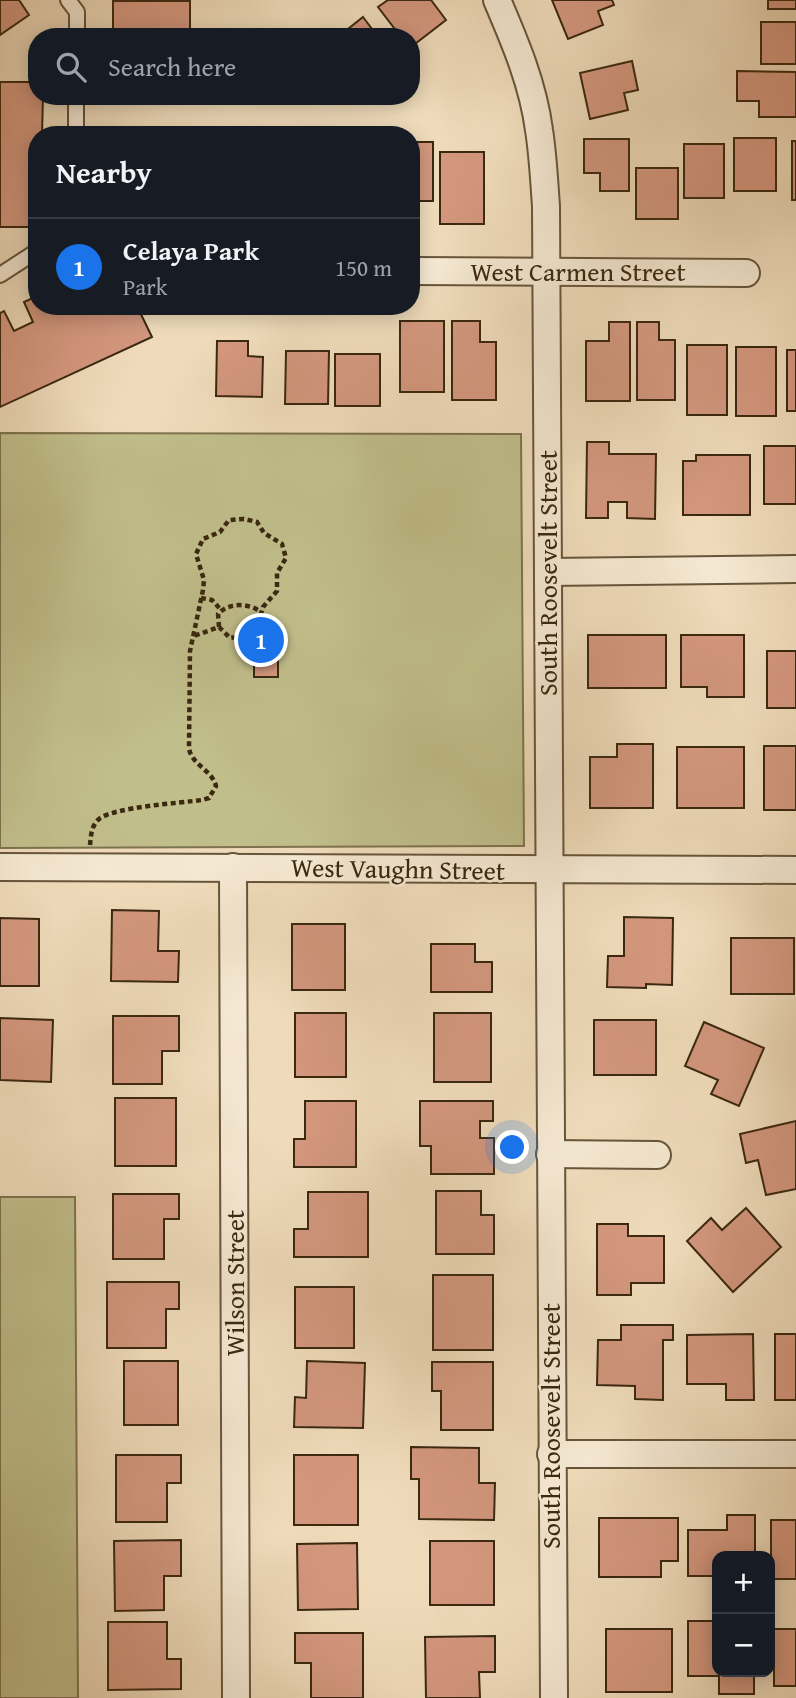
<!DOCTYPE html>
<html lang="en">
<head>
<meta charset="utf-8">
<style>
	:root { --surface:#171b24; --page:#20242c; --text:#f1f3f6; --muted:#9ea1a6; --line:#363941; --accent:#1a73e8 }
	body { margin:0; font-family:"Gentium Book Plus",serif; background:var(--page); color:var(--text) }
	.controls { position:absolute; right:21px; bottom:21px; display:grid; overflow:hidden; border-radius:14px; box-shadow:0 4px 18px #0003 }
	.controls button { width:63px; height:63px; display:grid; place-items:center; padding:0; border:0; border-bottom:2px solid var(--line); background:var(--surface); color:var(--text); font:35px sans-serif }
	.you { position:absolute; left:513px; top:1148px; width:24px; height:24px; margin:-18px; border:5px solid #fff; border-radius:50%; background:#1a73e8; box-shadow:0 0 0 10px #1a73e833 }
	.badge { display:grid; place-items:center; width:46px; height:46px; border-radius:50%; background:var(--accent); color:#fff; font-size:23px; font-weight:700 }
	.pin { position:absolute; translate:-50% -50%; border:4px solid #fff; box-shadow:0 2px 7px #0006 }
	.list { margin:0; padding:0; list-style:none }
	h2 { display:flex; justify-content:space-between; align-items:center; height:91px; margin:0; padding:0 28px; font-size:30px }
	h2 small { font-size:23px; font-weight:400; color:var(--muted) }
	.list li { display:grid; grid-template-columns:46px 1fr auto; gap:21px; align-items:center; box-sizing:border-box; height:98px; padding:0 28px; border-top:2px solid var(--line) }
	.list b { display:block; font-size:26px; white-space:nowrap }
	.list p { margin:0; font-size:23px; white-space:nowrap; color:var(--muted) }
	.list em { font-size:23px; font-style:normal; color:var(--muted) }
	.icon { flex:none; width:38px; height:38px; fill:none; stroke:currentColor; stroke-width:2; stroke-linecap:round; stroke-linejoin:round }
	.map { position:relative; flex:none; width:796px; height:1698px; overflow:hidden }
	.search { position:absolute; background:var(--surface); box-shadow:0 4px 18px #0003; left:28px; top:28px; width:392px; height:77px; display:flex; align-items:center; gap:18px; box-sizing:border-box; padding:0 24px; border-radius:28px; color:var(--muted); font-size:26px }
	.panel { position:absolute; background:var(--surface); box-shadow:0 4px 18px #0003; left:28px; top:126px; width:392px; height:189px; border-radius:28px }
	.map>svg:first-child { display:block }
</style>
</head>
<body>
<div class="map">
<svg width="796" height="1698" viewBox="0 0 796 1698">
	<rect width="100%" height="100%" fill="#efdbba"/>
	<filter id="stains"><feTurbulence type="fractalNoise" baseFrequency=".00286" numOctaves="4"/><feColorMatrix values="0 0 0 0 .2 0 0 0 0 .09 0 0 0 0 .02 0 0 0 .5 -.17"/></filter>
	<radialGradient id="worn" r=".72"><stop offset=".6" stop-color="#630" stop-opacity="0"/><stop offset="1" stop-color="#630" stop-opacity=".3"/></radialGradient>
	<!-- green -->
	<g fill="#c0be8b" stroke="#7d734e" stroke-width="2">
		<polygon points="0,433 521,434 524,846 0,848"/>
		<polygon points="0,1197 75,1197 78,1698 0,1698"/>
	</g>
	<!-- building -->
	<g fill="#d3977e" stroke="#3a2810" stroke-width="2">
		<polygon points="0,0 19,0 29,15 0,35"/>
		<polygon points="388,0 431,0 446,20 411,47 411,37 401,37 378,7"/>
		<polygon points="552,0 612,0 614,5 598,11 603,25 568,39"/>
		<rect x="768" y="0" width="28" height="9"/>
		<rect x="113" y="1" width="77" height="32"/>
		<polygon points="363,17 378,37 338,37"/>
		<rect x="761" y="22" width="35" height="42"/>
		<rect x="221" y="36" width="40" height="1"/>
		<polygon points="632,61 638,90 624,93 628,110 590,119 580,73"/>
		<polygon points="737,71 796,72 796,117 759,117 759,101 737,101"/>
		<polygon points="0,82 37,82 37,96 43,96 42,135 37,135 37,227 0,227"/>
		<rect x="278" y="96" width="33" height="2"/>
		<rect x="734" y="138" width="42" height="53"/>
		<polygon points="584,139 629,139 629,191 600,191 600,173 584,173"/>
		<rect x="792" y="141" width="4" height="59"/>
		<rect x="411" y="142" width="22" height="59"/>
		<rect x="684" y="144" width="40" height="54"/>
		<rect x="440" y="152" width="44" height="72"/>
		<rect x="636" y="168" width="42" height="51"/>
		<polygon points="37,296 37,306 137,306 152,337 0,407 0,313 4,311 14,331 33,322 24,302"/>
		<rect x="400" y="321" width="44" height="71"/>
		<polygon points="452,321 480,321 480,342 496,342 496,400 452,400"/>
		<polygon points="609,322 630,322 630,401 586,401 586,341 609,341"/>
		<polygon points="637,322 659,322 659,340 675,340 675,400 637,400"/>
		<polygon points="217,341 248,341 248,356 263,357 262,397 216,396"/>
		<rect x="687" y="345" width="40" height="70"/>
		<rect x="736" y="347" width="40" height="69"/>
		<rect x="787" y="350" width="9" height="61"/>
		<polygon points="286,351 329,351 328,404 285,404"/>
		<rect x="335" y="354" width="45" height="52"/>
		<polygon points="587,442 609,442 609,454 656,454 655,519 627,518 627,502 608,502 608,518 586,518"/>
		<rect x="764" y="446" width="32" height="58"/>
		<polygon points="696,455 750,455 750,515 683,515 683,461 696,461"/>
		<rect x="588" y="635" width="78" height="53"/>
		<polygon points="681,635 744,635 744,697 707,697 707,687 681,687"/>
		<rect x="767" y="651" width="29" height="57"/>
		<rect x="254" y="654" width="24" height="23"/>
		<polygon points="617,744 653,744 653,808 590,808 590,757 617,757"/>
		<rect x="764" y="746" width="32" height="64"/>
		<rect x="677" y="747" width="67" height="61"/>
		<polygon points="112,910 159,911 158,951 179,951 178,982 111,981"/>
		<polygon points="624,917 673,918 672,985 646,984 646,988 607,987 608,956 624,956"/>
		<polygon points="0,918 39,919 39,986 0,986"/>
		<rect x="292" y="924" width="53" height="66"/>
		<rect x="731" y="938" width="63" height="56"/>
		<polygon points="431,944 475,944 475,962 492,962 492,992 431,992"/>
		<rect x="295" y="1013" width="51" height="64"/>
		<rect x="434" y="1013" width="57" height="69"/>
		<polygon points="113,1016 179,1016 179,1051 162,1051 162,1084 113,1084"/>
		<polygon points="0,1018 53,1020 51,1082 0,1080"/>
		<rect x="594" y="1020" width="62" height="55"/>
		<polygon points="704,1022 764,1048 739,1106 711,1094 718,1080 685,1066"/>
		<rect x="115" y="1098" width="61" height="68"/>
		<polygon points="305,1101 356,1101 356,1167 294,1167 294,1139 305,1139"/>
		<polygon points="420,1101 493,1101 493,1121 480,1121 480,1138 494,1138 494,1174 431,1174 431,1146 420,1146"/>
		<polygon points="796,1121 796,1189 766,1195 758,1160 746,1163 740,1134"/>
		<polygon points="436,1191 481,1191 481,1215 494,1215 494,1254 436,1254"/>
		<polygon points="308,1192 368,1192 368,1257 294,1257 294,1229 308,1229"/>
		<polygon points="113,1194 179,1194 179,1219 164,1219 164,1259 113,1259"/>
		<polygon points="746,1208 781,1247 733,1292 687,1241 711,1218 722,1230"/>
		<polygon points="597,1224 628,1224 628,1236 664,1236 664,1283 631,1283 631,1295 597,1295"/>
		<rect x="433" y="1275" width="60" height="75"/>
		<polygon points="107,1282 179,1282 179,1309 166,1309 166,1348 107,1348"/>
		<rect x="295" y="1287" width="59" height="61"/>
		<polygon points="621,1325 673,1325 673,1340 663,1340 663,1400 635,1399 635,1386 597,1385 598,1340 621,1340"/>
		<polygon points="753,1334 754,1400 726,1400 726,1384 687,1384 687,1335"/>
		<rect x="775" y="1334" width="21" height="66"/>
		<rect x="124" y="1361" width="54" height="64"/>
		<polygon points="307,1361 365,1363 363,1428 294,1427 295,1397 306,1398"/>
		<polygon points="432,1362 493,1362 493,1430 441,1430 441,1391 432,1391"/>
		<polygon points="411,1447 479,1448 479,1483 495,1483 494,1520 419,1519 419,1479 411,1479"/>
		<polygon points="116,1455 181,1455 181,1483 167,1483 167,1522 116,1522"/>
		<rect x="294" y="1455" width="64" height="70"/>
		<polygon points="727,1515 755,1515 755,1556 717,1556 717,1588 717,1576 688,1576 688,1530 727,1530"/>
		<polygon points="599,1518 678,1518 678,1561 661,1561 661,1577 599,1577"/>
		<rect x="771" y="1520" width="25" height="59"/>
		<polygon points="181,1540 181,1576 164,1576 164,1610 115,1611 114,1541"/>
		<rect x="430" y="1541" width="64" height="64"/>
		<polygon points="357,1543 358,1609 298,1610 297,1544"/>
		<polygon points="688,1621 717,1621 717,1672 754,1672 754,1694 719,1694 719,1676 688,1676"/>
		<polygon points="108,1622 167,1622 167,1659 181,1659 181,1689 108,1690"/>
		<rect x="606" y="1629" width="66" height="63"/>
		<rect x="774" y="1629" width="22" height="57"/>
		<polygon points="295,1633 363,1633 363,1698 311,1698 311,1663 295,1663"/>
		<polygon points="495,1636 495,1672 479,1672 480,1698 426,1698 425,1637"/>
	</g>
	<g fill="none" stroke-linecap="round" stroke-linejoin="round">
		<!-- lane casing -->
		<g stroke="#67553a" stroke-width="18">
			<g id="lane">
				<polyline points="68,0 77,12 77,37"/>
				<polyline points="76,135 76,96"/>
				<polyline points="0,275 37,251"/>
			</g>
		</g>
		<!-- street casing -->
		<g stroke="#67553a" stroke-width="30">
			<g id="street">
				<path d="M497 0C515 42 533 84 539 130 543 155 544 180 546 206L554 1698"/>
				<polyline points="411,271 746,273"/>
				<polyline points="548,572 796,569"/>
				<polyline points="0,867 796,870"/>
				<polyline points="233,867 236,1698"/>
				<polyline points="550,1154 657,1155"/>
				<polyline points="551,1454 796,1454"/>
			</g>
		</g>
		<!-- path -->
		<g stroke="#3a2810" stroke-width="4.5" stroke-dasharray="5 3.5" stroke-linecap="butt">
			<polyline points="201,598 212,600 221,610"/>
			<path d="M219 627 218 614C229 602 249 603 261 612"/>
			<polyline points="254,633 263,641 266,652"/>
			<path d="M90 845C91 836 91 826 99 819 114 807 180 803 202 800L209 798 216 786C212 770 193 766 189 749L190 651 203 590 204 580 196 554 203 539 220 532 229 520 244 519 257 522 264 533 282 544 286 558 277 573V591L263 607 256 631 251 635 230 638 219 627 194 636"/>
		</g>
		<!-- lane -->
		<use href="#lane" stroke="#f5e8d2" stroke-width="14"/>
		<!-- street -->
		<use href="#street" stroke="#f5e8d2" stroke-width="26"/>
	</g>
	<g text-anchor="middle" stroke-width="5" stroke-linejoin="round" paint-order="stroke">
		<!-- street labels -->
		<g font-size="26" fill="#3a2810" stroke="#f5e8d2">
			<text x="578" y="281">West Carmen Street</text>
			<text transform="translate(548 573) rotate(-90)" y="9">South Roosevelt Street</text>
			<text transform="translate(398 869) rotate(1)" y="9">West Vaughn Street</text>
			<text transform="translate(235 1283) rotate(-90)" y="9">Wilson Street</text>
			<text transform="translate(551 1426) rotate(-90)" y="9">South Roosevelt Street</text>
		</g>
	</g>
	<rect width="100%" height="100%" filter="url(#stains)"/>
	<rect width="100%" height="100%" fill="url(#worn)"/>
</svg>
<div class="controls">
<button>+</button>
<button>−</button>
</div>
<div class="you"></div>
<div class="pin badge" style="left:261px;top:640px">1</div>
<div class="search"><svg class="icon" aria-label="search" viewBox="0 0 24 24"><circle cx="10" cy="10" r="6"/><path d="M15 15l6 6"/></svg>Search here</div>
<section class="panel">
<h2>Nearby<small></small></h2>
<ul class="list">
<li><span class="badge">1</span><div><b>Celaya Park</b><p>Park</p></div><em>150 m</em></li>
</ul>
</section>
</div>
</body>
</html>
